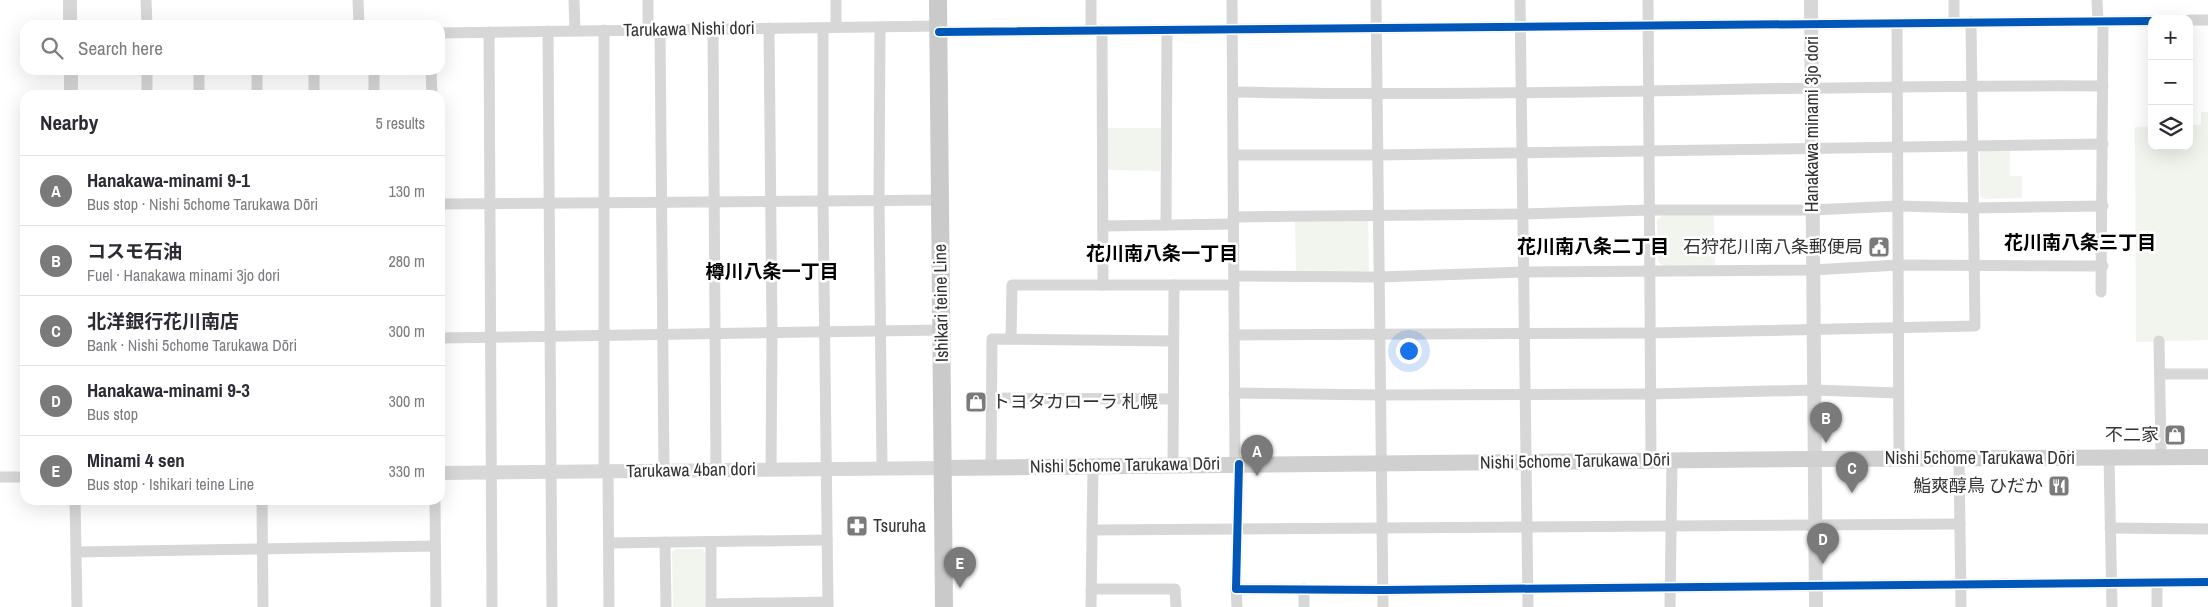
<!DOCTYPE html>
<html lang="en">
<head>
<meta charset="utf-8">
<style>
	:root { --surface:#fff; --page:#f7f7f7; --text:#2b2b33; --muted:#7c7c81; --line:#e1e1e2; --accent:#7a7a7a }
	body { margin:0; font-family:"Archivo Narrow","Noto Sans JP",sans-serif; background:var(--page); color:var(--text) }
	.controls { position:absolute; right:15px; top:15px; display:grid; overflow:hidden; border-radius:10px; box-shadow:0 5px 20px #0002 }
	.controls button { width:45px; height:45px; display:grid; place-items:center; padding:0; border:0; border-bottom:1px solid var(--line); background:var(--surface); color:var(--text); font:25px sans-serif }
	.you { position:absolute; left:1408px; top:350px; width:18px; height:18px; margin:-12px; border:4px solid #fff; border-radius:50%; background:#1a73e8; box-shadow:0 0 0 8px #1a73e833 }
	.badge { display:grid; place-items:center; width:32px; height:32px; border-radius:50%; background:var(--accent); color:#fff; font-size:16px; font-weight:700 }
	.pin { position:absolute; translate:-50% -41px; filter:drop-shadow(0 1px 2px #0008) }
	.pin::after { content:''; position:absolute; top:26px; width:18px; height:15px; background:inherit; clip-path:polygon(0 0,100% 0,50% 100%) }
	.list { margin:0; padding:0; list-style:none }
	h2 { display:flex; justify-content:space-between; align-items:center; height:65px; margin:0; padding:0 20px; font-size:21px }
	h2 small { font-size:16px; font-weight:400; color:var(--muted) }
	.list li { display:grid; grid-template-columns:32px 1fr auto; gap:15px; align-items:center; box-sizing:border-box; height:70px; padding:0 20px; border-top:1px solid var(--line) }
	.list b { display:block; font-size:19px; white-space:nowrap }
	.list p { margin:0; font-size:16px; white-space:nowrap; color:var(--muted) }
	.list em { font-size:16px; font-style:normal; color:var(--muted) }
	.icon { flex:none; width:28px; height:28px; fill:none; stroke:currentColor; stroke-width:2; stroke-linecap:round; stroke-linejoin:round }
	.map { position:relative; flex:none; width:2208px; height:607px; overflow:hidden }
	.search { position:absolute; background:var(--surface); box-shadow:0 5px 20px #0002; left:20px; top:20px; width:425px; height:55px; display:flex; align-items:center; gap:12px; box-sizing:border-box; padding:0 18px; border-radius:15px; color:var(--muted); font-size:19px }
	.panel { position:absolute; background:var(--surface); box-shadow:0 5px 20px #0002; left:20px; top:90px; width:425px; height:415px; border-radius:15px }
	.map>svg:first-child { display:block }
</style>
</head>
<body>
<div class="map">
<svg width="2208" height="607" viewBox="0 0 2208 607">
	<rect width="100%" height="100%" fill="#fff"/>
	<!-- green -->
	<g fill="#f1f5ed">
		<polygon points="2201,112 2208,112 2208,340 2136,342 2135,127 2152,126 2152,146 2189,146 2189,125 2201,125"/>
		<polygon points="1107,128 1161,128 1160,171 1108,170"/>
		<polygon points="2010,150 2010,176 2022,176 2022,198 1984,199 1980,196 1980,151"/>
		<path d="M1684 210 1714 216 1715 265C1697 268 1672 277 1658 261L1657 220 1662 216Z"/>
		<polygon points="1368,219 1369,271 1296,273 1295,220"/>
		<polygon points="676,549 702,549 705,552 705,607 673,607 672,552"/>
	</g>
	<g fill="none" stroke-linecap="round" stroke-linejoin="round">
		<!-- minor -->
		<g stroke="#d7d7d7" stroke-width="11">
			<polyline points="146,0 147,25"/>
			<polyline points="358,0 359,25"/>
			<polyline points="574,0 575,31"/>
			<polyline points="648,0 648,30"/>
			<polyline points="836,0 836,27"/>
			<polyline points="1091,0 1091,30"/>
			<polyline points="1232,0 1235,464"/>
			<polyline points="1376,0 1383,607"/>
			<polyline points="1520,0 1528,607"/>
			<polyline points="1648,0 1651,460"/>
			<polyline points="1954,0 1954,22"/>
			<polyline points="2097,0 2098,21"/>
			<polyline points="2189,20 2208,20"/>
			<polyline points="1897,23 1899,458"/>
			<polyline points="880,27 879,200 882,468"/>
			<polyline points="769,28 772,332 771,470"/>
			<polyline points="823,28 823,201 828,607"/>
			<polyline points="713,29 716,470"/>
			<polyline points="660,30 664,471"/>
			<polyline points="1102,30 1103,285"/>
			<polyline points="548,31 552,607"/>
			<polyline points="489,32 492,607"/>
			<polyline points="939,32 2152,21"/>
			<polyline points="440,33 939,26"/>
			<polyline points="199,70 199,95"/>
			<polyline points="257,70 257,95"/>
			<polyline points="374,70 374,95"/>
			<polyline points="431,70 432,95"/>
			<path d="M1233 92C1523 98 1813 84 2103 86"/>
			<polyline points="147,95 147,70"/>
			<polyline points="314,95 314,70"/>
			<polyline points="1233,155 1377,155 2103,144"/>
			<polyline points="440,204 940,200"/>
			<polyline points="1233,217 1523,214 1649,210 1812,210 1898,206 1972,208 2103,206"/>
			<polyline points="1166,225 1167,30"/>
			<polyline points="1103,226 1233,224"/>
			<polyline points="1234,276 1379,277 1524,272 1813,270 1898,265 2103,266"/>
			<polyline points="2101,292 2103,21"/>
			<polyline points="1234,335 1650,333 1975,326 1971,22"/>
			<polyline points="440,338 941,330"/>
			<polyline points="1011,339 1012,285 1234,285"/>
			<polyline points="2159,341 2161,457"/>
			<polyline points="2160,374 2208,374"/>
			<polyline points="1234,393 1380,395 1650,394 1814,390 1898,393"/>
			<polyline points="992,398 1173,399"/>
			<polyline points="2109,457 2112,607"/>
			<polyline points="1959,458 1961,607"/>
			<polyline points="1173,464 1174,285"/>
			<polyline points="1239,464 1236,589 1383,590 2208,582"/>
			<polyline points="991,467 992,339 1173,341"/>
			<polyline points="604,471 604,30"/>
			<polyline points="608,471 609,607"/>
			<polyline points="0,477 25,477"/>
			<polyline points="75,500 77,607"/>
			<polyline points="262,500 263,607"/>
			<polyline points="435,500 436,607"/>
			<polyline points="2110,528 2208,529"/>
			<polyline points="1092,530 1960,524"/>
			<polyline points="665,542 666,607"/>
			<polyline points="609,543 827,540"/>
			<polyline points="76,552 435,546"/>
			<polyline points="1091,589 1175,589 1176,607"/>
			<polyline points="1236,589 1237,607"/>
			<polyline points="711,604 828,602"/>
			<polyline points="711,607 711,542"/>
			<polyline points="1091,607 1093,466"/>
			<polyline points="1304,607 1304,589"/>
			<polyline points="1670,607 1672,460"/>
			<polyline points="2157,607 2157,583"/>
		</g>
		<!-- tertiary -->
		<g stroke="#d7d7d7" stroke-width="14">
			<polyline points="70,0 70,25"/>
			<polyline points="1811,0 1816,607"/>
			<polyline points="71,70 71,95"/>
			<polyline points="440,473 943,468"/>
		</g>
		<!-- secondary -->
		<polyline stroke="#d0d0d0" stroke-width="16" points="943,468 1813,459 2208,457"/>
		<!-- primary -->
		<polyline stroke="#cacaca" stroke-width="18" points="938,0 944,607"/>
		<!-- cycleway casing -->
		<g stroke="#fff" stroke-width="11">
			<g id="cycleway">
				<polyline points="939,32 2152,21"/>
				<polyline points="1239,464 1236,589 1383,590 2208,582"/>
			</g>
		</g>
		<!-- cycleway -->
		<use href="#cycleway" stroke="#0057b8" stroke-width="8"/>
	</g>
	<!-- icons -->
	<defs>
		<g id="civic-square" transform="scale(1.125)"><rect x="-9" y="-9" width="18" height="18" rx="4" fill="#7a7a7a" stroke="#fff"/><path d="M-.6-6.5H3V-4.5H.6V-3L4-1V1h2V6H-6V1h2V-1L-.6-3ZM-1.2 2.5V6h2.4V2.5Z" fill="#fff"/></g>
		<g id="shop-square" transform="scale(1.125)"><rect x="-9" y="-9" width="18" height="18" rx="4" fill="#7a7a7a" stroke="#fff"/><path d="M-5-2.5h2.3a2.7 3.5 0 0 1 5.4 0H5L5.5 6h-11ZM-1.5-2.5h3a1.5 2.3 0 0 0-3 0Z" fill="#fff"/></g>
		<g id="restaurant-square" transform="scale(1.125)"><rect x="-9" y="-9" width="18" height="18" rx="4" fill="#7a7a7a" stroke="#fff"/><path d="M-5-6h1v4h1v-4h1v4h1v-4h1v5L-1.5 .5V6h-2V.5L-5-1ZM5-6V6H3V1.5H1.5Q1.5-4 5-6Z" fill="#fff"/></g>
		<g id="pharmacy-square" transform="scale(1.125)"><rect x="-9" y="-9" width="18" height="18" rx="4" fill="#7a7a7a" stroke="#fff"/><path d="M-2-6h4v4h4v4h-4v4h-4v-4h-4v-4h4Z" fill="#fff"/></g>
	</defs>
	<g fill-rule="evenodd">
		<use href="#civic-square" x="1879" y="247"/>
		<use href="#shop-square" x="976" y="402"/>
		<use href="#shop-square" x="2175" y="435"/>
		<use href="#restaurant-square" x="2059" y="486"/>
		<use href="#pharmacy-square" x="857" y="526"/>
	</g>
	<g text-anchor="middle" stroke-width="5" stroke-linejoin="round" paint-order="stroke">
		<!-- street labels -->
		<g font-size="18" fill="#333" stroke="#fff">
			<text transform="translate(689 29) rotate(-1)" y="6">Tarukawa Nishi dori</text>
			<text transform="translate(1812 124) rotate(-90)" y="6">Hanakawa minami 3jo dori</text>
			<text transform="translate(941 303) rotate(-91)" y="6">Ishikari teine Line</text>
			<text x="1980" y="464">Nishi 5chome Tarukawa Dōri</text>
			<text transform="translate(1575 461) rotate(-1)" y="6">Nishi 5chome Tarukawa Dōri</text>
			<text transform="translate(1125 465) rotate(-1)" y="6">Nishi 5chome Tarukawa Dōri</text>
			<text transform="translate(691 470) rotate(-1)" y="6">Tarukawa 4ban dori</text>
		</g>
		<!-- poi labels -->
		<g font-size="18" fill="#333" stroke="#fff" text-anchor="end">
			<text x="1863" y="253">石狩花川南八条郵便局</text>
			<text x="992" y="408" text-anchor="start">トヨタカローラ 札幌</text>
			<text x="2159" y="441">不二家</text>
			<text x="2043" y="492">鮨爽醇鳥 ひだか</text>
			<text x="873" y="532" text-anchor="start">Tsuruha</text>
		</g>
		<!-- neighbourhood labels -->
		<g font-size="19" font-weight="bold" fill="#000" stroke="#fff">
			<text x="2080" y="249">花川南八条三丁目</text>
			<text x="1593" y="253">花川南八条二丁目</text>
			<text x="1162" y="260">花川南八条一丁目</text>
			<text x="772" y="278">樽川八条一丁目</text>
		</g>
	</g>
</svg>
<div class="controls">
<button>+</button>
<button>−</button>
<button><svg class="icon" aria-label="layers" viewBox="0 0 24 24"><path d="M12 4l9 5-9 5-9-5zM3 14l9 5 9-5"/></svg></button>
</div>
<div class="you"></div>
<div class="pin badge" style="left:1257px;top:476px">A</div>
<div class="pin badge" style="left:1826px;top:443px">B</div>
<div class="pin badge" style="left:1852px;top:493px">C</div>
<div class="pin badge" style="left:1823px;top:564px">D</div>
<div class="pin badge" style="left:960px;top:588px">E</div>
<div class="search"><svg class="icon" aria-label="search" viewBox="0 0 24 24"><circle cx="10" cy="10" r="6"/><path d="M15 15l6 6"/></svg>Search here</div>
<section class="panel">
<h2>Nearby<small>5 results</small></h2>
<ul class="list">
<li><span class="badge">A</span><div><b>Hanakawa-minami 9-1</b><p>Bus stop · Nishi 5chome Tarukawa Dōri</p></div><em>130 m</em></li>
<li><span class="badge">B</span><div><b>コスモ石油</b><p>Fuel · Hanakawa minami 3jo dori</p></div><em>280 m</em></li>
<li><span class="badge">C</span><div><b>北洋銀行花川南店</b><p>Bank · Nishi 5chome Tarukawa Dōri</p></div><em>300 m</em></li>
<li><span class="badge">D</span><div><b>Hanakawa-minami 9-3</b><p>Bus stop</p></div><em>300 m</em></li>
<li><span class="badge">E</span><div><b>Minami 4 sen</b><p>Bus stop · Ishikari teine Line</p></div><em>330 m</em></li>
</ul>
</section>
</div>
</body>
</html>
